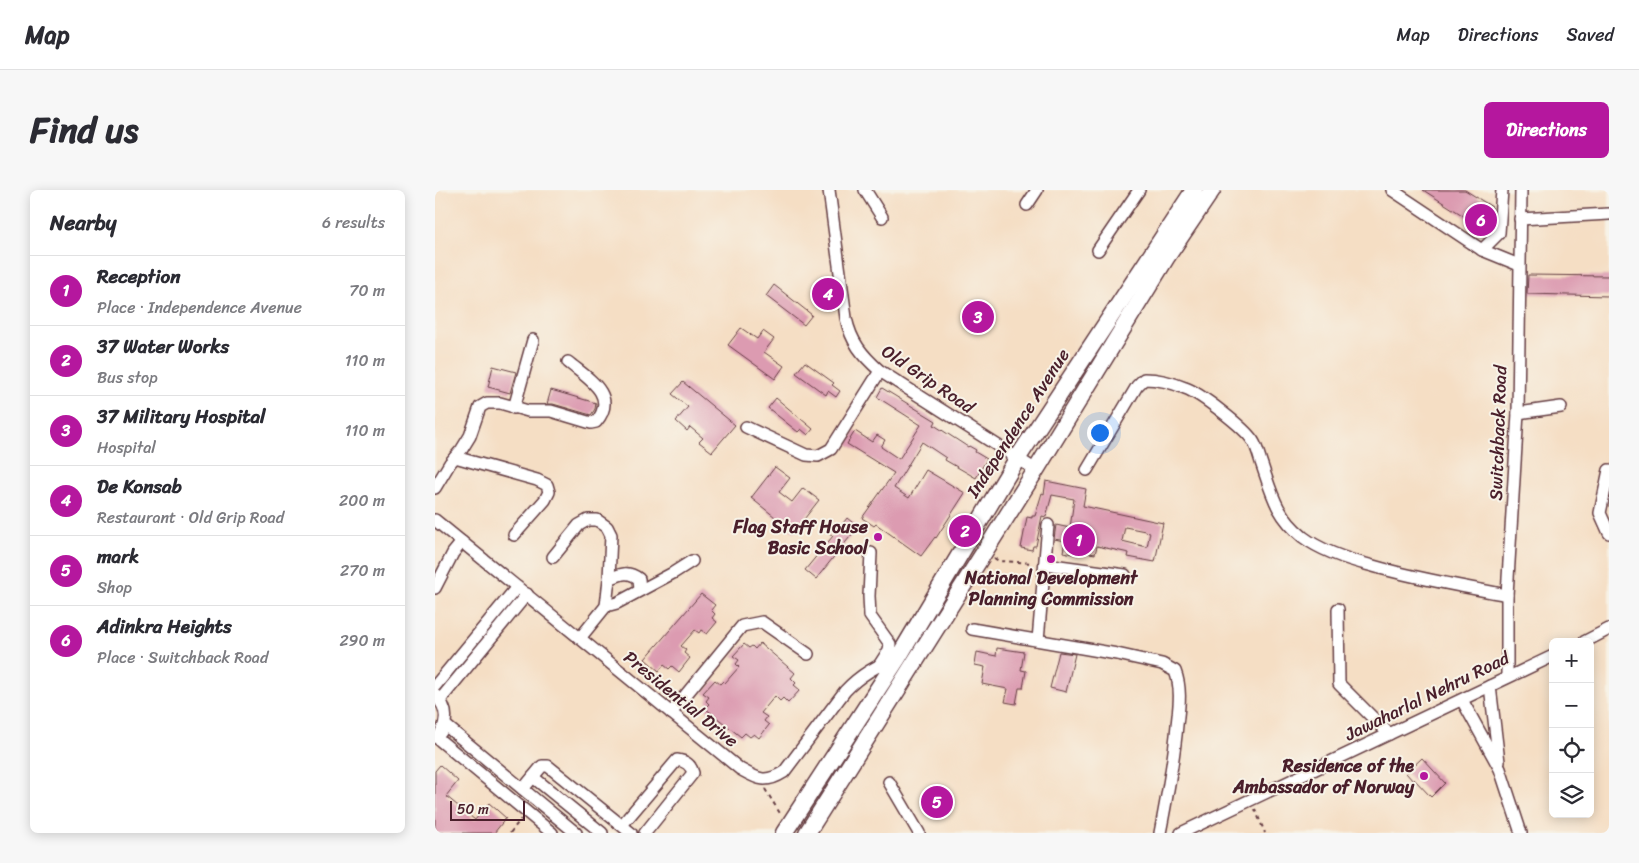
<!DOCTYPE html>
<html lang="en">
<head>
<meta charset="utf-8">
<style>
	:root { --surface:#fff; --page:#f7f7f7; --text:#2b2b33; --muted:#7c7c81; --line:#e1e1e2; --accent:#b5179e }
	body { margin:0; font-family:Sriracha,sans-serif; background:var(--page); color:var(--text) }
	.controls { position:absolute; right:15px; bottom:15px; display:grid; overflow:hidden; border-radius:8px; box-shadow:0 2px 12px #0003 }
	.controls button { width:45px; height:45px; display:grid; place-items:center; padding:0; border:0; border-bottom:1px solid var(--line); background:var(--surface); color:var(--text); font:25px sans-serif }
	.scale { position:absolute; left:15px; bottom:12px; width:75px; box-sizing:border-box; padding-left:5px; border:2px solid #4a1f2b; border-top:0; font-size:14px; line-height:18px; white-space:nowrap; color:#4a1f2b; -webkit-text-stroke:4px #f7f3e8; paint-order:stroke }
	.you { position:absolute; left:664px; top:242px; width:18px; height:18px; margin:-12px; border:4px solid #fff; border-radius:50%; background:#1a73e8; box-shadow:0 0 0 8px #1a73e833 }
	.badge { display:grid; place-items:center; width:32px; height:32px; border-radius:50%; background:var(--accent); color:#fff; font-size:16px; font-weight:700 }
	.pin { position:absolute; translate:-50% -50%; border:2px solid #fff; box-shadow:0 1px 5px #0006 }
	.list { margin:0; padding:0; list-style:none }
	h2 { display:flex; justify-content:space-between; align-items:center; height:65px; margin:0; padding:0 20px; font-size:21px }
	h2 small { font-size:16px; font-weight:400; color:var(--muted) }
	.list li { display:grid; grid-template-columns:32px 1fr auto; gap:15px; align-items:center; box-sizing:border-box; height:70px; padding:0 20px; border-top:1px solid var(--line) }
	.list b { display:block; font-size:19px; white-space:nowrap }
	.list p { margin:0; font-size:16px; white-space:nowrap; color:var(--muted) }
	.list em { font-size:16px; font-style:normal; color:var(--muted) }
	.icon { flex:none; width:28px; height:28px; fill:none; stroke:currentColor; stroke-width:2; stroke-linecap:round; stroke-linejoin:round }
	.map { position:relative; flex:none; width:1174px; height:643px; overflow:hidden; border-radius:8px }
	header { display:flex; align-items:center; gap:30px; box-sizing:border-box; height:70px; padding:0 25px; background:var(--surface); border-bottom:1px solid var(--line) }
	header strong { font-size:24px }
	nav { display:flex; gap:28px; margin-inline-start:auto; font-size:18px }
	.intro { display:flex; align-items:center; justify-content:space-between; box-sizing:border-box; height:120px; padding:0 30px }
	h1 { margin:0; font-size:35px }
	.button { padding:12px 22px; border-radius:8px; background:var(--accent); color:#fff; font-size:18px; font-weight:700 }
	main { display:flex; gap:30px; padding:0 30px }
	aside { flex:1; background:var(--surface); border-radius:8px; box-shadow:0 2px 12px #0003 }
	.map>svg:first-child { display:block }
</style>
</head>
<body>
<header>
<strong>Map</strong>
<nav><a>Map</a><a>Directions</a><a>Saved</a></nav>
</header>
<div class="intro"><h1>Find us</h1><a class="button">Directions</a></div>
<main>
<aside>
<h2>Nearby<small>6 results</small></h2>
<ul class="list">
<li><span class="badge">1</span><div><b>Reception</b><p>Place · Independence Avenue</p></div><em>70 m</em></li>
<li><span class="badge">2</span><div><b>37 Water Works</b><p>Bus stop</p></div><em>110 m</em></li>
<li><span class="badge">3</span><div><b>37 Military Hospital</b><p>Hospital</p></div><em>110 m</em></li>
<li><span class="badge">4</span><div><b>De Konsab</b><p>Restaurant · Old Grip Road</p></div><em>200 m</em></li>
<li><span class="badge">5</span><div><b>mark</b><p>Shop</p></div><em>270 m</em></li>
<li><span class="badge">6</span><div><b>Adinkra Heights</b><p>Place · Switchback Road</p></div><em>290 m</em></li>
</ul>
</aside>
<div class="map">
<svg width="1174" height="643" viewBox="0 0 1174 643">
	<rect width="100%" height="100%" fill="#f7f3e8"/>
	<filter id="ink" filterUnits="userSpaceOnUse"><feTurbulence type="fractalNoise" baseFrequency=".02" numOctaves="2"/><feDisplacementMap in="SourceGraphic" scale="10" xChannelSelector="R" yChannelSelector="G"/><feConvolveMatrix kernelMatrix="1 2 1 2 8 2 1 2 1" color-interpolation-filters="sRGB"/></filter>
	<filter id="wash" filterUnits="userSpaceOnUse"><feTurbulence type="fractalNoise" baseFrequency=".0096" numOctaves="4" result="noise"/><feDisplacementMap in="SourceGraphic" scale="20" xChannelSelector="R" yChannelSelector="G"/><feGaussianBlur stdDeviation="1.12" result="paint"/><feColorMatrix in="noise" values="0 0 0 0 0 0 0 0 0 0 0 0 0 0 0 0 0 1.4 0 .05"/><feComposite in="paint" operator="in"/></filter>
	<g filter="url(#wash)">
		<rect width="100%" height="100%" fill="#f5dec4"/>
		<g id="blocks">
			<!-- building -->
			<g fill="#dc9bb1" fill-rule="evenodd">
				<polygon points="988,0 1030,0 1057,17 1057,40 1054,42"/>
				<polygon points="1093,85 1174,86 1174,106 1092,104"/>
				<polygon points="339,95 377,125 369,135 331,106"/>
				<polygon points="306,138 322,149 328,141 339,149 329,162 349,176 340,189 293,155"/>
				<polygon points="370,172 399,193 397,195 405,201 401,207 393,201 391,205 361,183"/>
				<polygon points="58,176 81,182 75,203 53,197"/>
				<polygon points="248,192 300,235 277,262 264,252 268,248 255,237 252,241 241,231 253,217 237,204"/>
				<polygon points="447,198 501,231 499,235 533,257 534,256 541,260 540,262 552,269 541,288 510,270 511,268 487,252 459,298 474,308 491,280 530,303 501,348 500,347 486,366 441,334 439,336 427,328 459,283 412,254 420,241 437,252 442,245 450,250 446,257 464,269 486,235 442,207"/>
				<polygon points="116,200 161,213 160,219 156,225 118,214 112,214"/>
				<polygon points="341,208 378,239 373,245 366,239 363,242 333,218"/>
				<polygon points="340,277 355,288 344,302 357,312 368,298 384,310 359,342 316,308"/>
				<path d="M611 291 651 299 648 316 728 333 720 372 693 367 694 363 662 356 660 364 643 361V365L628 362 630 351 619 349 621 335 635 338 639 309 617 305 611 327 607 326 601 356H598L597 360 586 358 592 327 597 328V326H600L607 303 609 304ZM690 337 715 342 712 357 687 351Z"/>
				<polygon points="412,328 423,337 381,389 370,380 398,346 393,342 398,336 403,340"/>
				<polygon points="266,404 280,415 276,420 280,424 277,428 282,432 272,444 266,440 264,443 260,440 246,456 251,460 249,463 255,468 244,482 237,476 234,479 229,475 224,481 210,469"/>
				<polygon points="325,453 360,483 356,488 361,493 359,495 365,500 353,513 348,508 345,511 340,506 326,523 332,527 329,531 334,535 324,548 319,544 315,547 310,543 306,547 270,518 274,514 271,511 274,507 268,503 280,490 285,494 288,491 290,493 304,477 301,474 304,470 298,466 309,454 314,458 317,456 320,459"/>
				<polygon points="562,458 589,462 586,480 591,481 588,498 584,498 581,514 570,512 573,499 547,494 550,477 540,475 542,462 561,466"/>
				<polygon points="624,462 640,464 631,502 615,498"/>
				<polygon points="987,568 1010,593 996,607 979,589 978,591 971,583"/>
				<polygon points="5,575 23,591 11,606 40,630 54,613 71,628 59,643 0,643 0,581"/>
			</g>
		</g>
	</g>
	<g filter="url(#ink)">
		<use href="#blocks" fill-opacity="0" stroke="#643c42" stroke-width="1"/>
		<g fill="none" stroke-linecap="round" stroke-linejoin="round">
			<!-- minor casing -->
			<g stroke="#643c42" stroke-width="14">
				<g id="minor">
					<path d="M394 0 411 128C416 152 427 165 445 181L601 280"/>
					<polyline points="430,0 447,27"/>
					<polyline points="957,0 1047,60 1084,75"/>
					<polyline points="592,15 602,0"/>
					<polyline points="1085,29 1174,24"/>
					<polyline points="663,60 704,0"/>
					<polyline points="1047,60 1064,43 1067,0"/>
					<polyline points="79,218 98,150"/>
					<polyline points="1083,223 1126,217"/>
					<polyline points="311,237 371,265 383,266 396,259 445,181"/>
					<polyline points="20,267 102,290 112,295 114,302 110,310 79,345"/>
					<path d="M652 280 702 196 709 189C723 189 736 192 750 198 765 203 810 238 818 251 822 257 824 266 826 272 837 304 841 325 868 347 888 362 914 370 938 376 982 389 1027 396 1072 405"/>
					<polyline points="1174,280 1165,323 1174,343"/>
					<path d="M0 298 15 273 27 259 35 246 45 217 52 213H65L93 221H116L156 233 161 232C184 205 152 188 133 172"/>
					<path d="M0 330 305 579C323 589 330 594 349 582L410 501C425 485 441 475 463 468"/>
					<polyline points="436,363 434,406 435,426 455,454 454,460 445,474"/>
					<polyline points="118,367 144,335 153,330 162,330 172,337 176,345 174,389 171,416"/>
					<polyline points="610,374 690,385"/>
					<path d="M174 389C186 384 193 380 204 389L205 400"/>
					<polyline points="0,398 18,363 27,352"/>
					<polyline points="903,419 904,494 954,544"/>
					<path d="M537 439 682 464 727 474 740 481C747 499 744 517 742 535 739 571 732 607 725 643"/>
					<polyline points="145,448 171,416 182,413 238,383 257,371"/>
					<polyline points="603,450 613,335"/>
					<polyline points="1149,452 1174,439"/>
					<polyline points="1072,487 1072,405 1083,223 1086,0"/>
					<polyline points="0,496 82,397"/>
					<polyline points="1055,496 1064,572"/>
					<path d="M0 505C11 516 14 528 6 542"/>
					<polyline points="5,510 92,404"/>
					<polyline points="1027,510 1065,579 1086,643"/>
					<polyline points="236,523 307,436 327,432 373,464"/>
					<polyline points="10,535 141,643"/>
					<polyline points="1,547 117,643"/>
					<polyline points="98,587 167,643"/>
					<polyline points="454,592 484,643"/>
					<polyline points="88,599 107,576 113,576 196,643"/>
					<path d="M187 635 242 570C251 571 256 575 258 583L210 643"/>
					<polyline points="746,643 1118,466"/>
				</g>
			</g>
			<!-- highway casing -->
			<g stroke="#643c42" stroke-width="19">
				<g id="highway">
					<polyline points="349,643 463,468 582,269 759,0"/>
					<polyline points="372,643 601,280 731,68 777,0"/>
				</g>
			</g>
			<!-- path -->
			<g stroke="#643c42" stroke-width="2" stroke-dasharray="4 4" stroke-linecap="butt">
				<polyline points="559,368 564,371 598,373"/>
				<polyline points="330,599 346,625"/>
				<polyline points="820,619 830,643"/>
				<polyline points="75,643 86,629"/>
			</g>
			<!-- minor -->
			<use href="#minor" stroke="#fff" stroke-width="11"/>
			<!-- highway -->
			<use href="#highway" stroke="#fff" stroke-width="16"/>
		</g>
	</g>
	<!-- markers -->
	<g fill="#b5179e" stroke="#f7f3e8" stroke-width="2">
		<circle cx="443" cy="347" r="5"/>
		<circle cx="616" cy="369" r="5"/>
		<circle cx="989" cy="586" r="5"/>
	</g>
	<g text-anchor="middle" stroke-width="4" stroke-linejoin="round" paint-order="stroke">
		<!-- street labels -->
		<g font-size="18" fill="#4a1f2b" stroke="#f7f3e8">
			<text transform="translate(493 189) rotate(34)" y="6">Old Grip Road</text>
			<text transform="translate(583 233) rotate(-57)" y="6">Independence Avenue</text>
			<text transform="translate(1063 243) rotate(-88)" y="6">Switchback Road</text>
			<text transform="translate(992 506) rotate(-26)" y="6">Jawaharlal Nehru Road</text>
			<text transform="translate(246 509) rotate(39)" y="6">Presidential Drive</text>
		</g>
		<!-- poi labels -->
		<g font-size="18" font-weight="bold" fill="#4a1f2b" stroke="#f7f3e8" text-anchor="end">
			<text x="433" y="343">Flag Staff House<tspan x="433" dy="21">Basic School</tspan></text>
			<text x="616" y="394" text-anchor="middle">National Development<tspan x="616" dy="21">Planning Commission</tspan></text>
			<text x="979" y="582">Residence of the<tspan x="979" dy="21">Ambassador of Norway</tspan></text>
		</g>
	</g>
</svg>
<div class="controls">
<button>+</button>
<button>−</button>
<button><svg class="icon" aria-label="locate" viewBox="0 0 24 24"><circle cx="12" cy="12" r="6"/><path d="M12 2v4M12 18v4M2 12h4M18 12h4"/></svg></button>
<button><svg class="icon" aria-label="layers" viewBox="0 0 24 24"><path d="M12 4l9 5-9 5-9-5zM3 14l9 5 9-5"/></svg></button>
</div>
<div class="scale">50 m</div>
<div class="you"></div>
<div class="pin badge" style="left:644px;top:350px">1</div>
<div class="pin badge" style="left:530px;top:341px">2</div>
<div class="pin badge" style="left:543px;top:127px">3</div>
<div class="pin badge" style="left:393px;top:104px">4</div>
<div class="pin badge" style="left:502px;top:612px">5</div>
<div class="pin badge" style="left:1046px;top:30px">6</div>
</div>
</main>
</body>
</html>
